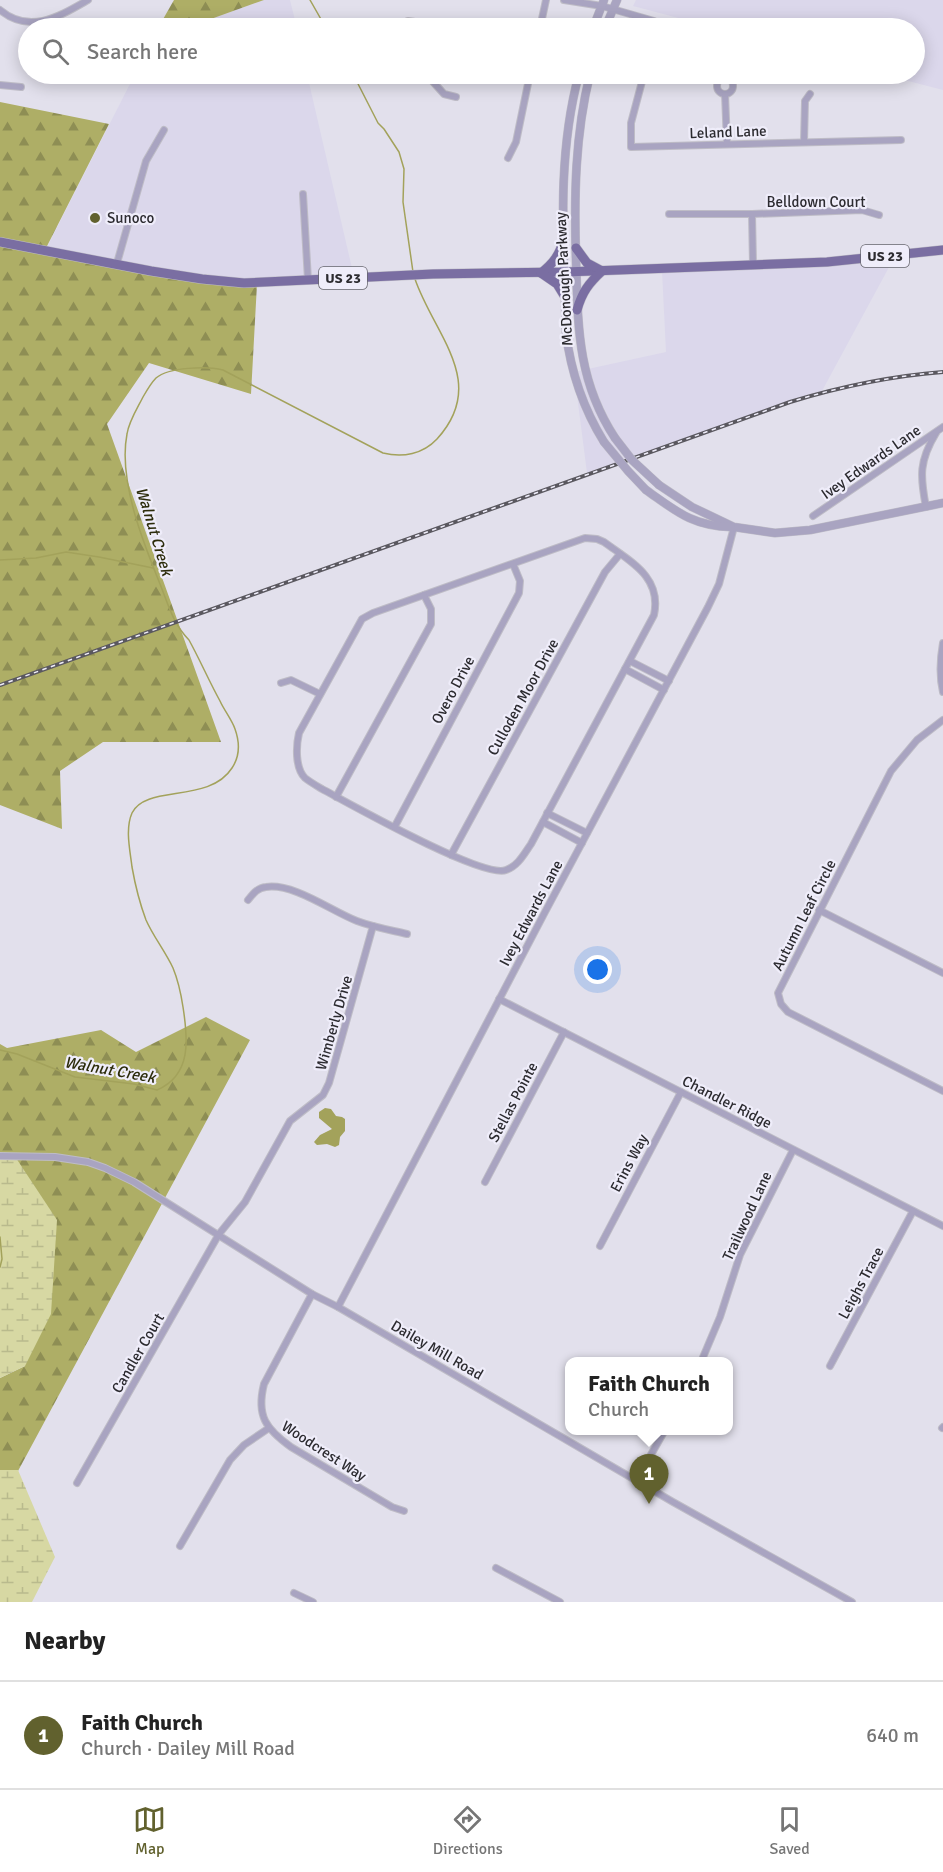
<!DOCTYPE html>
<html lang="en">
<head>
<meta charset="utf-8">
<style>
	:root { --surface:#fff; --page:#f2f2f2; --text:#222; --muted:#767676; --line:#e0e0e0; --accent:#61612e }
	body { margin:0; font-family:Signika,sans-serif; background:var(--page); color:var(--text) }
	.you { position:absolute; left:598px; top:970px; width:21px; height:21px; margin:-15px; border:4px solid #fff; border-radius:50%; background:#1a73e8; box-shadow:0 0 0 9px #1a73e833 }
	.badge { display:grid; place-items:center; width:39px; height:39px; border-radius:50%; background:var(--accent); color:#fff; font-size:20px; font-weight:700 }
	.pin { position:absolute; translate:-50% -50px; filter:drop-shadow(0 2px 3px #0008) }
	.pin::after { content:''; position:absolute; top:32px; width:21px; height:18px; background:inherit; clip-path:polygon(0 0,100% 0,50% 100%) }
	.popup { position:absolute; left:565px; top:1357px; width:168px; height:78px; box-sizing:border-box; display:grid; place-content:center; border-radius:12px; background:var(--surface); filter:drop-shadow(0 2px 4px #0005); font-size:20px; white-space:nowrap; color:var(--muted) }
	.popup b { font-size:22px; color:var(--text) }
	.popup::after { content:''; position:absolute; left:50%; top:100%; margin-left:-12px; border:12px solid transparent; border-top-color:var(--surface) }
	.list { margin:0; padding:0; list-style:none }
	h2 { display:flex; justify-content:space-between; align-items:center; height:78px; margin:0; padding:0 24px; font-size:26px }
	h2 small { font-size:20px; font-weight:400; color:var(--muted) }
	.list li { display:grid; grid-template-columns:39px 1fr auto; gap:18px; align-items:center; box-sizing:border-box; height:108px; padding:0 24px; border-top:2px solid var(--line) }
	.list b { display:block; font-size:22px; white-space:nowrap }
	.list p { margin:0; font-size:20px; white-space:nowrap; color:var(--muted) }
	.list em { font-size:20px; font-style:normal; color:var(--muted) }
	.icon { flex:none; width:33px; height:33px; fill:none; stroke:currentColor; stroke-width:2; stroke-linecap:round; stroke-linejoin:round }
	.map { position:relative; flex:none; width:943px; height:1602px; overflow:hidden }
	.search { position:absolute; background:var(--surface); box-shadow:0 3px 15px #0003; left:18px; right:18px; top:18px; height:66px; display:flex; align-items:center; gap:15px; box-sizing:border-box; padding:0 21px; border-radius:33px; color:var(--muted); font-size:22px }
	.sheet { height:186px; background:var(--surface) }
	nav { display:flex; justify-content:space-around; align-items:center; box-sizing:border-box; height:84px; border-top:2px solid var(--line); background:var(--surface); font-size:16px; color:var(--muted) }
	nav a { display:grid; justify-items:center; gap:3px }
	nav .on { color:var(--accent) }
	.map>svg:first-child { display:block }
</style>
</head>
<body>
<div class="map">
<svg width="943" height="1602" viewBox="0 0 943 1602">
	<defs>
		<pattern id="forest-firs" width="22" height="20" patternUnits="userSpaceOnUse" patternTransform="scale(1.5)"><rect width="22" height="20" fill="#aeae66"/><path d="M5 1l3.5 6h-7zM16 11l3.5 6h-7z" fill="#8e8e54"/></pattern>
		<pattern id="wetland-marsh" width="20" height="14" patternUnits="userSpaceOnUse" patternTransform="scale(1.5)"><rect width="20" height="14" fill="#d7d8a3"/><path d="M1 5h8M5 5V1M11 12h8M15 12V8" fill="none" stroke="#b9ba8d"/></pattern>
	</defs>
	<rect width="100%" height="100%" fill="#e2e0ec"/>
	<!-- built -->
	<g fill="#dbd7eb">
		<polygon points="264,0 290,0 297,28 186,28"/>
		<polygon points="636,0 943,0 943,90 881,74 914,74 914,28 716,28 633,6"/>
		<polygon points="135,74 307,74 355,281 225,284 45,251"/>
		<polygon points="894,258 822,391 587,473 574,372 666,352 662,271"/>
	</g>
	<!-- forest -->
	<g fill="url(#forest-firs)">
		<polygon points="174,0 264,0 186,28 158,28"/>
		<polygon points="0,102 109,124 45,250 257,284 251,394 149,363 107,424 221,742 103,742 60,771 62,829 0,805"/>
		<polygon points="206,1017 250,1040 18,1471 0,1470 0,1378 25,1366 0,1155 0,1044 7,1048 101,1030 136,1052"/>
	</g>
	<!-- wetland -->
	<g fill="url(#wetland-marsh)">
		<polygon points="0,1155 14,1155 57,1220 51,1314 25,1366 0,1378"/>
		<polygon points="0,1470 18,1470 55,1557 32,1602 0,1602"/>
	</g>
	<!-- water -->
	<polygon fill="#a3a25b" points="325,1108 331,1109 336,1116 342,1117 345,1119 345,1131 340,1137 339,1145 335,1147 327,1144 317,1145 314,1142 320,1135 332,1129 319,1118 319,1112"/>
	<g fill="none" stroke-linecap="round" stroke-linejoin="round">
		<!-- stream -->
		<g stroke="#a3a25b" stroke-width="1.5">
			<polyline points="310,0 326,28"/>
			<polyline points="353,74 378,123 384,129 399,152 404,169 403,202 413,272"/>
			<polyline points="0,560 36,558 66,552 99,557 153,568"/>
			<path d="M0 1050 17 1054 75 1077 134 1084 157 1090C192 1075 188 1039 183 1007 181 994 178 980 173 968 165 951 153 936 146 920 140 904 135 884 132 867 130 850 125 829 132 813 146 784 209 804 232 768 240 756 240 743 235 729 232 720 224 710 220 701 209 681 200 660 189 640 173 624 168 604 160 584 143 542 118 480 127 434 129 421 137 409 143 397 147 390 151 383 156 378 169 367 207 366 223 370L383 453C403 458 423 454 437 439 489 382 434 335 415 279"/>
			<polyline points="0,1237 2,1259 0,1267"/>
		</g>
		<!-- minor casing -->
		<g stroke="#bebcc6" stroke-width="8">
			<g id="minor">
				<polyline points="564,0 602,6 654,21 656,24 655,28"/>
				<path d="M0 10C30 35 60 16 88 0"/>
				<polyline points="398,28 403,23 408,21 458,28"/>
				<polyline points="540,28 546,0"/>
				<polyline points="426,74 444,94 456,97"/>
				<polyline points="644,74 631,123 631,147 901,140"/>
				<circle cx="725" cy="86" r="8"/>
				<polyline points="0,85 21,87"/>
				<polyline points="725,94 727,144"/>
				<polyline points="804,142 805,101 810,94"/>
				<polyline points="508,158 516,142 530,74"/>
				<polyline points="303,194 308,280"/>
				<polyline points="669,214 752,214 753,264"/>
				<polyline points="752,214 862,210 879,215"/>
				<polyline points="117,263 146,161 164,130"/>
				<path d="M926 507C920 476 919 461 936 433"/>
				<polyline points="813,516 943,427"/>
				<path d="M585 538 597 539 604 542C631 562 662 577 654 615L531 844C524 854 518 866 506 870 483 879 350 804 322 789 317 786 310 782 305 778 295 768 296 746 299 733L362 619 373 613Z"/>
				<path d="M943 643C940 660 939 675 943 692"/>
				<polyline points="630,661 669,681"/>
				<polyline points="625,669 664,690"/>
				<polyline points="281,683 291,680 320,694"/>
				<polyline points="943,720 917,740 891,771 778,993 781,1004 788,1012 943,1091"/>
				<polyline points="336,797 431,624 431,609 424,595"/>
				<polyline points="547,813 587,833"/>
				<polyline points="543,822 582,843"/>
				<polyline points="395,826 519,593 520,581 513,564"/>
				<polyline points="451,855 605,572 620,554"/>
				<path d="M248 900C253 894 257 888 266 887 294 883 331 911 357 921 373 927 390 930 407 934"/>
				<polyline points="819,910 943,973"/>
				<polyline points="499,999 943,1226"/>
				<polyline points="0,1156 55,1157 88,1162 105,1168 134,1182 312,1294 338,1307 673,1502 852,1602"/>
				<polyline points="485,1182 564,1032"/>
				<polyline points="600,1246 681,1092"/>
				<path d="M312 1294 264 1384C256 1416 266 1429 291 1447L392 1507 404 1511"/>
				<polyline points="338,1307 545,912 708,607 719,584 734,527"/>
				<polyline points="701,1362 720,1317 740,1255 793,1150"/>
				<polyline points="830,1366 913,1211"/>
				<polyline points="942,1428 943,1427"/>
				<polyline points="636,1481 665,1430"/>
				<polyline points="77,1483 219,1234 245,1202 290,1121 323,1095 329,1083 373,926"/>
				<polyline points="180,1546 230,1460 244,1445 269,1428"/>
				<polyline points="496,1568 560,1602"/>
				<polyline points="294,1593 313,1602"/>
			</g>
		</g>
		<!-- tertiary casing -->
		<g stroke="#bebcc6" stroke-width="9">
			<g id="tertiary">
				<polyline points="593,28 604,0"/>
				<polyline points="605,28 617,0"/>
				<path d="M579 74C556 159 564 246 566 333 571 373 583 408 604 442"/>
				<path d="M590 74C575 135 574 196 576 259 578 326 577 380 615 438"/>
				<polyline points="659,485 692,507 734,527 775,533 810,530 943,503"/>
				<path d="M646 490C676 511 692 526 731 527"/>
			</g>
		</g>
		<!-- primary casing -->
		<g stroke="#bebcc6" stroke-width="10">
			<g id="primary">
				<polyline points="0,242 151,271 202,279 244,283 433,274 565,272 827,262 943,250"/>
				<polyline points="576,248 587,263 600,270"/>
				<path d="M541 273C554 263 559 255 564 240"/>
				<polyline points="541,273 557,284 565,297"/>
				<path d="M577 310C582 292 589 283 602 271"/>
			</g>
		</g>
		<!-- minor -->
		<use href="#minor" stroke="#a9a4c1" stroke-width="6"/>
		<!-- tertiary -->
		<use href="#tertiary" stroke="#a9a4c1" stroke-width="8"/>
		<!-- primary -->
		<use href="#primary" stroke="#7a6ea2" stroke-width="9"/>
		<!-- rail casing -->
		<g stroke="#5a585f" stroke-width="4">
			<path id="rail" d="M0 685 790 402C839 387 891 376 943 372"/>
		</g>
		<!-- rail -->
		<use href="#rail" stroke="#efedfa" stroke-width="1.5" stroke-dasharray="4.5" stroke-linecap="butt"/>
		<!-- tertiary-bridge casing -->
		<g stroke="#bebcc6" stroke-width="9" stroke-linecap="butt">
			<g id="tertiary-bridge">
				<polyline points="615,438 632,460 659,485"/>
				<polyline points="604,442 628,471 646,490"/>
			</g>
		</g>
		<!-- tertiary-bridge -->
		<use href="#tertiary-bridge" stroke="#a9a4c1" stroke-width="8"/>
	</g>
	<!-- markers -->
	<circle fill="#61612e" stroke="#efedfa" stroke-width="2" cx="95" cy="218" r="6"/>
	<g text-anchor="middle" stroke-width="4.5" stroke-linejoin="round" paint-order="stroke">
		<!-- shield labels -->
		<g fill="#efedfa" stroke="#66656d" stroke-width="1.5">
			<rect x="861" y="245" width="48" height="22" rx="4.5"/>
			<rect x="319" y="267" width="48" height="22" rx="4.5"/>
		</g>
		<g font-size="14" font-weight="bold" fill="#2c2b30">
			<text x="885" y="261">US 23</text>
			<text x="343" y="283">US 23</text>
		</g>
		<!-- street labels -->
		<g font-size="15" fill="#2c2b30" stroke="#efedfa">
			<text transform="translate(728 132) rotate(-2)" y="5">Leland Lane</text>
			<text x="816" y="207">Belldown Court</text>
			<text transform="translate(564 279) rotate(-93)" y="5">McDonough Parkway</text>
			<text transform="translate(871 462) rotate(-35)" y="5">Ivey Edwards Lane</text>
			<text transform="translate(453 690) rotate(-62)" y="5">Overo Drive</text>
			<text transform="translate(523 697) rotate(-61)" y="5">Culloden Moor Drive</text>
			<text transform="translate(531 913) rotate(-62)" y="5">Ivey Edwards Lane</text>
			<text transform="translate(804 915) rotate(-63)" y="5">Autumn Leaf Circle</text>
			<text transform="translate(334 1023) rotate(-74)" y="5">Wimberly Drive</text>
			<text transform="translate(513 1102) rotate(-62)" y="5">Stellas Pointe</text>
			<text transform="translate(727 1102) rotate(27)" y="5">Chandler Ridge</text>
			<text transform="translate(629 1163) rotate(-62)" y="5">Erins Way</text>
			<text transform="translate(747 1216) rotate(-65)" y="5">Trailwood Lane</text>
			<text transform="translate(861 1283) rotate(-62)" y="5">Leighs Trace</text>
			<text transform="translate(437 1350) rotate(30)" y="5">Dailey Mill Road</text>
			<text transform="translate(138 1353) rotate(-60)" y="5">Candler Court</text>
			<text transform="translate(324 1451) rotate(33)" y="5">Woodcrest Way</text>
		</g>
		<!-- poi labels -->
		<g font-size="15" fill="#2c2b30" stroke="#efedfa" text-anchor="start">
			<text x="107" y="223">Sunoco</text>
		</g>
		<!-- water labels -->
		<g font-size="16" font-style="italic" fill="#2c2c0b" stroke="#efedfa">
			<text transform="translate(155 531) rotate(73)" y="6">Walnut Creek</text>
			<text transform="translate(110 1069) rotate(10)" y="6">Walnut Creek</text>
		</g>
	</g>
</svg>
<div class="you"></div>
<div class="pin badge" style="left:649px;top:1504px">1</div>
<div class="popup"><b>Faith Church</b>Church</div>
<div class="search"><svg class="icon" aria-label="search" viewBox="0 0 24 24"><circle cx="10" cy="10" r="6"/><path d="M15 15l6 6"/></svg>Search here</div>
</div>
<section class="sheet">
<h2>Nearby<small></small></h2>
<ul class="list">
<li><span class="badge">1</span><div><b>Faith Church</b><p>Church · Dailey Mill Road</p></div><em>640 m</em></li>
</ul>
</section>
<nav>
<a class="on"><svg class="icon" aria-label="map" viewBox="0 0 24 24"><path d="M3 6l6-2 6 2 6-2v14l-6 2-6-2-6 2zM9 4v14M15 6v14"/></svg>Map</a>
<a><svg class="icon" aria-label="directions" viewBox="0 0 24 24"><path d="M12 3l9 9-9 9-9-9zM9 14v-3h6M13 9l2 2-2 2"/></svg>Directions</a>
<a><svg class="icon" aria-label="saved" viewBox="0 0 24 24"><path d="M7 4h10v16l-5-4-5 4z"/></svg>Saved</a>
</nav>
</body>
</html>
